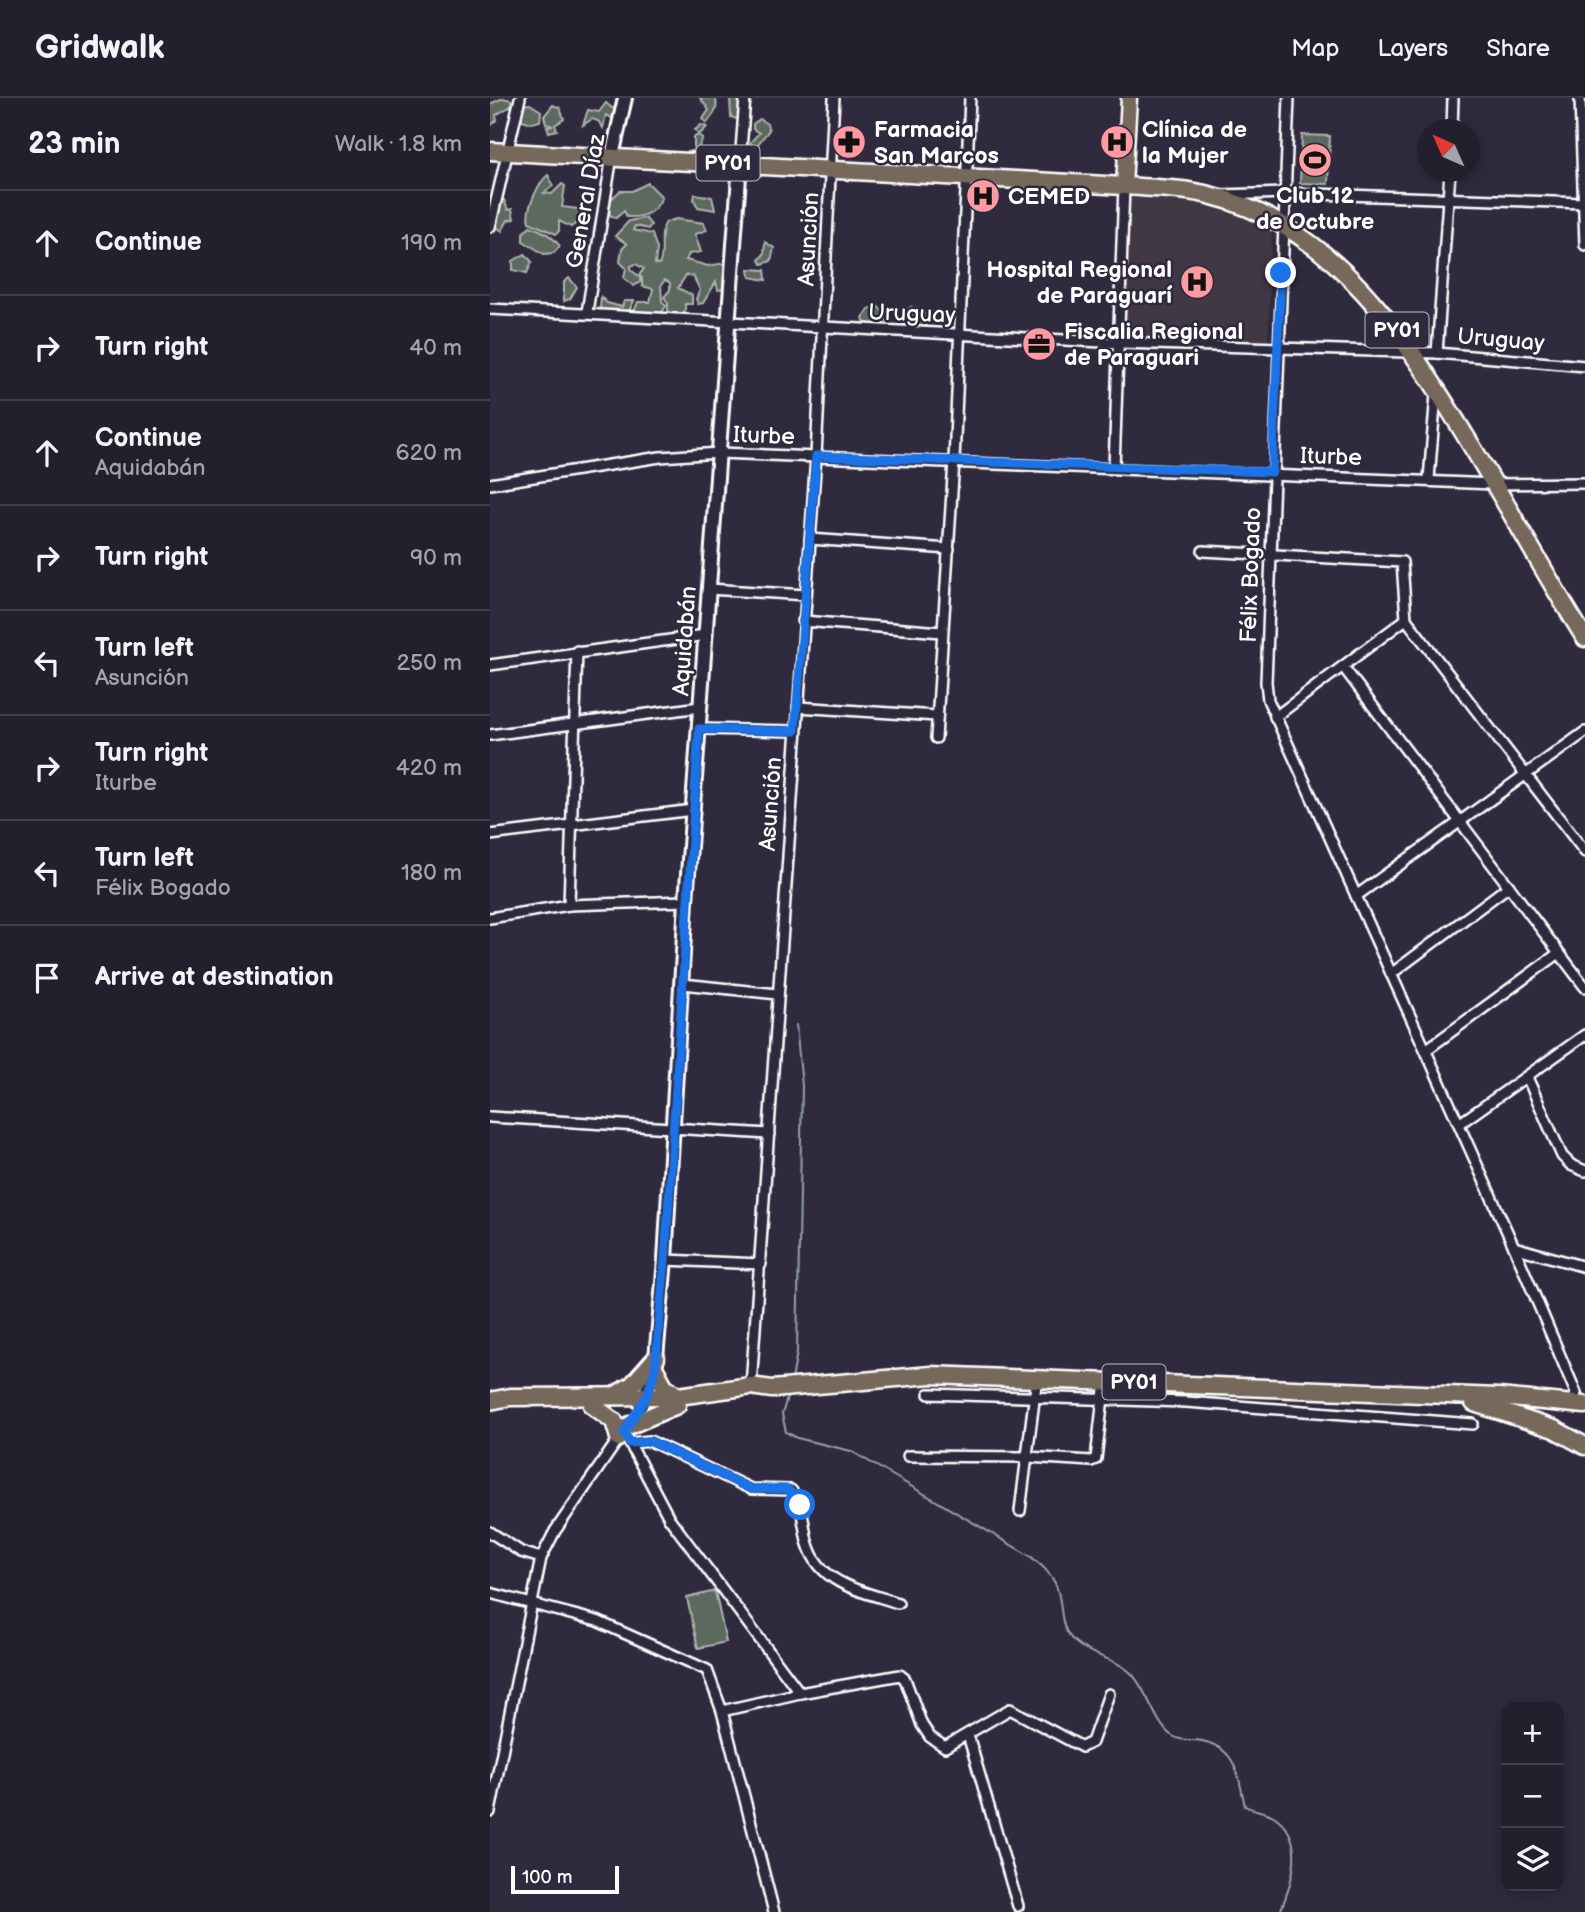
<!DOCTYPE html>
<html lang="en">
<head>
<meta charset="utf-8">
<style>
	:root { --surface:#23202e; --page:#2f2d3a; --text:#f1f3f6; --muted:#a3a3aa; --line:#403e4a }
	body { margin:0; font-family:"Balsamiq Sans",sans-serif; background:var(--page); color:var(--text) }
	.controls { position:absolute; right:21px; bottom:21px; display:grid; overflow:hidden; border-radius:14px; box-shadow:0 4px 18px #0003 }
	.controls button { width:63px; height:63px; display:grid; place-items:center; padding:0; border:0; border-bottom:2px solid var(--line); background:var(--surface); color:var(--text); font:35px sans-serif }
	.compass { position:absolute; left:927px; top:21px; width:63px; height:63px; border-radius:50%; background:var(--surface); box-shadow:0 4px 18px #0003; rotate:315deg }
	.scale { position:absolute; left:21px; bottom:18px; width:108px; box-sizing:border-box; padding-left:7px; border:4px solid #fff; border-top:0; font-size:19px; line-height:24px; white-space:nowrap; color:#fff; -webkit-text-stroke:5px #2f2a3d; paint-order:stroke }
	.stop { position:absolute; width:21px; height:21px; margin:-16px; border:5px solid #1a73e8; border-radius:50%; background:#fff }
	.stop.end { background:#1a73e8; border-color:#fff; box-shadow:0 2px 7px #0008 }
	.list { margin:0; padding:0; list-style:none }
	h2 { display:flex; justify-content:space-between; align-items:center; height:91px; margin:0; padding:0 28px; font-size:30px }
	h2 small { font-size:23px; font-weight:400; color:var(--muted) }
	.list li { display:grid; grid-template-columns:46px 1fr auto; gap:21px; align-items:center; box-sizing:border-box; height:105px; padding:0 28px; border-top:2px solid var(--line) }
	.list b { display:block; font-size:26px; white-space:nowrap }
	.list p { margin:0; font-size:23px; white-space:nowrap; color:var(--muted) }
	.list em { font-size:23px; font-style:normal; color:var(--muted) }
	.icon { flex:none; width:38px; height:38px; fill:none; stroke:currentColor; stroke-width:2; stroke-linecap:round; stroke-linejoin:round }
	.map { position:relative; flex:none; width:1095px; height:1814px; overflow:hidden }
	header { display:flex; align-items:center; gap:42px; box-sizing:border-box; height:98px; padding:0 35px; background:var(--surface); border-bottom:2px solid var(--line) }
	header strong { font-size:33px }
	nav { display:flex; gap:38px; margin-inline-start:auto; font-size:24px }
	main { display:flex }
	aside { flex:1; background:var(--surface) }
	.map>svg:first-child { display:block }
</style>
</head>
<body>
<header>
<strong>Gridwalk</strong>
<nav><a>Map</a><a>Layers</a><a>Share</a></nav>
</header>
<main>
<aside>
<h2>23 min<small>Walk · 1.8 km</small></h2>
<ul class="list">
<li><svg class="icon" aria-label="ahead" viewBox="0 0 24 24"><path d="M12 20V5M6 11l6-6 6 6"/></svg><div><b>Continue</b></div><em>190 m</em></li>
<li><svg class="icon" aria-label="right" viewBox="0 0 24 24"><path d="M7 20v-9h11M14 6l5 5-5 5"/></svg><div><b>Turn right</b></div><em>40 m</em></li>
<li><svg class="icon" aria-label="ahead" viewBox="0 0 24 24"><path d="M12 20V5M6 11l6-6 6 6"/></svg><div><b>Continue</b><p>Aquidabán</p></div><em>620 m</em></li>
<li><svg class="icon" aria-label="right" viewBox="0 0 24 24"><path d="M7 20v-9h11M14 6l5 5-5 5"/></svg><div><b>Turn right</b></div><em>90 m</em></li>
<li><svg class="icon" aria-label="left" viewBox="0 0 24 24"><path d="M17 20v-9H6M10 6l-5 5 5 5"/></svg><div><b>Turn left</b><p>Asunción</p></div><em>250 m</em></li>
<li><svg class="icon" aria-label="right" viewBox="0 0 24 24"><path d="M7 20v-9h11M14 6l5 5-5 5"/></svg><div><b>Turn right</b><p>Iturbe</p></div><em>420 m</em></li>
<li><svg class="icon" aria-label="left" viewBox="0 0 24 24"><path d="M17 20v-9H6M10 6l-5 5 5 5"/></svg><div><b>Turn left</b><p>Félix Bogado</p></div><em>180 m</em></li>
<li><svg class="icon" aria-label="arrive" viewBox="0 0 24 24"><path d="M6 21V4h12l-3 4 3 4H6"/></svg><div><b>Arrive at destination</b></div></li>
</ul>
</aside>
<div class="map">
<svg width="1095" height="1814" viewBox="0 0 1095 1814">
	<rect width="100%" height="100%" fill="#2f2a3d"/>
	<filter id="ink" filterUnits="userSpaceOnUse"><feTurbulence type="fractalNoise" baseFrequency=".0143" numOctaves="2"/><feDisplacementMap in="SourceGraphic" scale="14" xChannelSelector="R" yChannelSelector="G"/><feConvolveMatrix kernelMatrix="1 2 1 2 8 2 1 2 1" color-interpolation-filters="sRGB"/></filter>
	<g filter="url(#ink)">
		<!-- built -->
		<polygon fill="#403844" points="636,95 718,100 782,130 778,244 634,238"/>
		<!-- green -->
		<g fill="#5c695f" stroke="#aeb4af" stroke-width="2">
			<polygon points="13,0 21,2 21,8 6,17 7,22 0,28 0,6"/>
			<path d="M210 0H225C230 11 222 18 217 25L213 21 219 12Z"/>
			<polygon points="240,0 252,2 249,22 241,19"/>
			<polygon points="116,5 122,10 128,10 125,22 116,17 113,30 108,23 102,21 93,27 98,12 109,14"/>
			<polygon points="40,6 51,13 50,23 42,25 32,22 31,7"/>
			<polygon points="63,7 70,10 74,21 65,27 67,32 59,34 57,29 63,28 56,26 54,18"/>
			<polygon points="270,21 277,26 279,32 268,46 269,53 265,55 257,48 269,35 263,31 263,26"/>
			<polygon points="211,27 217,29 209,37 213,41 208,50 212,61 197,58 200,53 204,53 204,39 209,37 205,32"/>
			<polygon points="812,37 840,38 838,86 810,85"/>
			<path d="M58 77 63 88 54 95 62 96 72 86 75 88 72 109 88 111 92 118 91 122 81 129 69 123V133L66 136 39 124C35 113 49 83 58 77Z"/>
			<path d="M158 85 172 99C166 114 154 120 137 119L134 113 126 120 120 117 118 104 130 93H142Z"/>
			<polygon points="205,96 222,99 225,112 208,109 204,102"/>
			<polygon points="11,102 14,102 18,112 22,111 24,121 18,122 12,133 7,129"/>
			<path d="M155 120 161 127 158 131 145 128 143 132 162 136 167 151 165 166 169 167C176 153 167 138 176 124L186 121 214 125 217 132 205 136 211 154 199 156 196 162 218 168 234 165 238 173 235 191 228 192 226 184 213 205 208 206 206 201 210 192 203 178 196 177 188 190 202 197V206H195V213L192 218 178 214V205L174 199 180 192V185L175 182 171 187 172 203 176 208 171 216 144 214 148 204H160L163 191 152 188V180L149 177 154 171 146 166 141 168V172L150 179V184L144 188 134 180 136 170 130 164 132 151 137 146 125 138 139 123Z"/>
			<path d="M40 128C54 133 62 138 70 148L64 155 54 156 33 143V135Z"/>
			<polygon points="275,144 284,150 281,163 272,166 269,162 274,156"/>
			<polygon points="35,156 42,164 37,175 23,172 23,163"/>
			<polygon points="259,171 275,172 276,182 260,179"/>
			<polygon points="79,180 87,189 80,201 74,203 74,184"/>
			<polygon points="111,199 117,205 132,209 134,203 144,203 139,213 122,215 110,211"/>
			<polygon points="387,208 397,216 397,225 376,228 373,220 379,211"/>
			<polygon points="421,209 435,215 436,231 417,230 413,225 415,214"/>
			<polygon points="225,1493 236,1544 208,1550 197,1500"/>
		</g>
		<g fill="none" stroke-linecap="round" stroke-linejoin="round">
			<!-- stream -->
			<g stroke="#97a1b0" stroke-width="2">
				<polyline points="302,1282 307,1254 312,988 306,927"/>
				<path d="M298 1297 292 1316 296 1334 307 1340 361 1353 540 1458C550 1466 559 1473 565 1485 575 1506 566 1528 585 1544 601 1559 624 1559 641 1575 657 1591 666 1627 681 1637 691 1644 701 1641 712 1643 748 1651 748 1678 755 1708 764 1713 777 1713 785 1719 817 1741 802 1785 790 1814"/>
			</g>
			<!-- street casing -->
			<g stroke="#fff" stroke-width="14">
				<g id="street">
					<polyline points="799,0 776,584 778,602 1024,1149 1086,1295 1083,1305"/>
					<polyline points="1090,0 1095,147"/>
					<polyline points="962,32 963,0"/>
					<polyline points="250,65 255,0"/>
					<polyline points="729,97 795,95 1095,105"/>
					<polyline points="0,129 30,0"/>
					<polyline points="0,211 631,245 947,255 1095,268"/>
					<polyline points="97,214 122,58"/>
					<polyline points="947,255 960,74"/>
					<polyline points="624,370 634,88"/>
					<polyline points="939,381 946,296"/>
					<polyline points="0,386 170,359 229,355 1004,386 1095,385"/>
					<polyline points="320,441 459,451"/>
					<polyline points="713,453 912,464 916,521 785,619"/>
					<polyline points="219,491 316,497"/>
					<polyline points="916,521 1095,754"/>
					<polyline points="313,523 452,534"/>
					<polyline points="0,567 216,537"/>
					<polyline points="854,570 1095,889"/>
					<polyline points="308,609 447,618"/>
					<polyline points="209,631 305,633"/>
					<polyline points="0,637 210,609"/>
					<polyline points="446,640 464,363 480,0"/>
					<polyline points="0,737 203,712"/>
					<polyline points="866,798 1095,634"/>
					<polyline points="79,807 87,553"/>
					<polyline points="0,820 79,807 196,803"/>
					<polyline points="901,876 1019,788"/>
					<polyline points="193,886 287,896"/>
					<polyline points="936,952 1069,855"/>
					<polyline points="1037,979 1072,1058 1081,1067 1095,1073"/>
					<polyline points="0,1019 279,1036"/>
					<polyline points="969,1026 1095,937"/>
					<polyline points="1024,1149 1095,1169"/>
					<polyline points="175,1162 271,1166"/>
					<polyline points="261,1288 326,358 344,0"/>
					<polyline points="439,1296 696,1304 983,1326"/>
					<polyline points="138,1342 179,1420 310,1595"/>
					<path d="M140 1345 160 1343 261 1391 301 1392C312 1405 313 1422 316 1438 325 1486 369 1492 408 1505"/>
					<polyline points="418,1358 538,1359 601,1363 606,1361 615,1282"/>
					<polyline points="530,1413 547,1279"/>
					<polyline points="0,1434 31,1454 51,1460"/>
					<polyline points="0,1495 107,1523 217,1572 232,1613 284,1814"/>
					<polyline points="232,1613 310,1595 410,1577 415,1581 432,1627 440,1639 455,1649 520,1611 592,1649 602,1644 619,1596"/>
					<polyline points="478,1637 528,1808"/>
					<polyline points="0,1714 51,1460 65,1433 130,1339"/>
				</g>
			</g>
			<!-- secondary casing -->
			<g stroke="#fff" stroke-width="18">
				<g id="secondary">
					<polyline points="122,58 135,0"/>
					<polyline points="151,1307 165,1271 175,1162 196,803 250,65"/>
				</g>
			</g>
			<!-- primary casing -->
			<g stroke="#fff" stroke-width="19">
				<polyline id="primary" points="634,88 639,0"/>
			</g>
			<!-- highway casing -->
			<g stroke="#fff" stroke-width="21">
				<g id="highway">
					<path d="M0 53 634 88C662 90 692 90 719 97 846 128 918 243 981 347 1020 411 1055 477 1095 540"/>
					<polyline points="165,1271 174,1288 188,1298"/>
					<polyline points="124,1298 142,1287 166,1260"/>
					<polyline points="0,1303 20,1299 188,1298 261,1288 282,1291 441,1277 1009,1299 1095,1307"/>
					<polyline points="984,1305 1064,1331 1095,1348"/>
					<polyline points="102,1307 124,1323 129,1340"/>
					<polyline points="138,1328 187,1307"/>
				</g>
			</g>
			<!-- street -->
			<use href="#street" stroke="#2f2a3d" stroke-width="9"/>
			<!-- secondary -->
			<use href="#secondary" stroke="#2f2a3d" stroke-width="12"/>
			<!-- primary -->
			<use href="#primary" stroke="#76695c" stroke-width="14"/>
			<!-- highway -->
			<use href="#highway" stroke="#76695c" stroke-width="16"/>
		</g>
	</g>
	<g fill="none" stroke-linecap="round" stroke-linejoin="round" filter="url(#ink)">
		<!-- route -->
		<polyline stroke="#1a73e8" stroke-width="9" points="310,1407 298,1391 261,1391 160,1343 140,1345 134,1334 157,1298 165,1271 175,1162 209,631 305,633 326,358 782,374 791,175"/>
	</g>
	<!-- icons -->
	<defs>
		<g id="pharmacy-disc" transform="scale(1.75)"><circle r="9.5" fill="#ff9aa2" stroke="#2f2a3d"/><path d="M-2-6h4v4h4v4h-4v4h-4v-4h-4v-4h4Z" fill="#111"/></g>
		<g id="hospital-disc" transform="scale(1.75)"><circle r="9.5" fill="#ff9aa2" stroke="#2f2a3d"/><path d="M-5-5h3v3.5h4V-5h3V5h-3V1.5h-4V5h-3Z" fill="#111"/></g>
		<g id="stadium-disc" transform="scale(1.75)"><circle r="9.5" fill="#ff9aa2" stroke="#2f2a3d"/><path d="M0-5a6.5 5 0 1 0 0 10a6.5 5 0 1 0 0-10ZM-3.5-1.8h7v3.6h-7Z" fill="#111"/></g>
		<g id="office-disc" transform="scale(1.75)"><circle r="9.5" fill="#ff9aa2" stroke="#2f2a3d"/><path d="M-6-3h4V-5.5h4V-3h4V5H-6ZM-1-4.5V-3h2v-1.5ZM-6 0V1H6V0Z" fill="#111"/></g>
	</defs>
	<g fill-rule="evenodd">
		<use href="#pharmacy-disc" x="359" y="44"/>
		<use href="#hospital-disc" x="627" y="44"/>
		<use href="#stadium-disc" x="825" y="62"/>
		<use href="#hospital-disc" x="493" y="98"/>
		<use href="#hospital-disc" x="707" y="184"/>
		<use href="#office-disc" x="549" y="246"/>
	</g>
	<g text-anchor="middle" stroke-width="5" stroke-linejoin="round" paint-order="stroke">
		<!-- shield labels -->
		<g fill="#2f2a3d" stroke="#c1bfc5" stroke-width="2">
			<rect x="206.5" y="47.5" width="63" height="35" rx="5"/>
			<rect x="875.5" y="214.5" width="63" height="35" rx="5"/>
			<rect x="612.5" y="1266.5" width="63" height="35" rx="5"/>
		</g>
		<g font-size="21" font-weight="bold" fill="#fff">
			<text x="238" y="72">PY01</text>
			<text x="907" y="239">PY01</text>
			<text x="644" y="1291">PY01</text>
		</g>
		<!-- poi labels -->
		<g font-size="23" font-weight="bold" fill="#fff" stroke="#2f2a3d" text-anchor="start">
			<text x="384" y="39">Farmacia<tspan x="384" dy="26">San Marcos</tspan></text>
			<text x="652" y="39">Clínica de<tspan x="652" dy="26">la Mujer</tspan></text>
			<text x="825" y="105" text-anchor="middle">Club 12<tspan x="825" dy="26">de Octubre</tspan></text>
			<text x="518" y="106">CEMED</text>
			<text x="682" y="179" text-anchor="end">Hospital Regional<tspan x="682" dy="26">de Paraguarí</tspan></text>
			<text x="574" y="241">Fiscalia Regional<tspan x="574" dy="26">de Paraguari</tspan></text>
		</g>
		<!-- street labels -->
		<g font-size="23" fill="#fff" stroke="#2f2a3d">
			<text transform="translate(95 103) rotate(-80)" y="8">General Díaz</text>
			<text transform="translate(318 141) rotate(-87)" y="8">Asunción</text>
			<text transform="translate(422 215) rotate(2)" y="8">Uruguay</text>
			<text transform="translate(1011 241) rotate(5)" y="8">Uruguay</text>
			<text transform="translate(274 337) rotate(2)" y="8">Iturbe</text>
			<text transform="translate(841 358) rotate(2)" y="8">Iturbe</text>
			<text transform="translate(760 477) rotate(-88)" y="8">Félix Bogado</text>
			<text transform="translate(194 543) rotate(-86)" y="8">Aquidabán</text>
			<text transform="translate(280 706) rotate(-86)" y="8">Asunción</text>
		</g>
	</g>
</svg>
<div class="controls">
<button>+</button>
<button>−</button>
<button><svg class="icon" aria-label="layers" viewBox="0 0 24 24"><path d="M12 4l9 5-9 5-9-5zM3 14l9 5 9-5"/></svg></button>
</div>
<svg class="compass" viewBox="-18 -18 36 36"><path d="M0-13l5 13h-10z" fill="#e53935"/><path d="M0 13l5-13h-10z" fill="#a3a3aa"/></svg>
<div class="scale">100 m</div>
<div class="stop" style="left:310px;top:1407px"></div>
<div class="stop end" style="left:791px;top:175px"></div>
</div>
</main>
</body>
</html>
